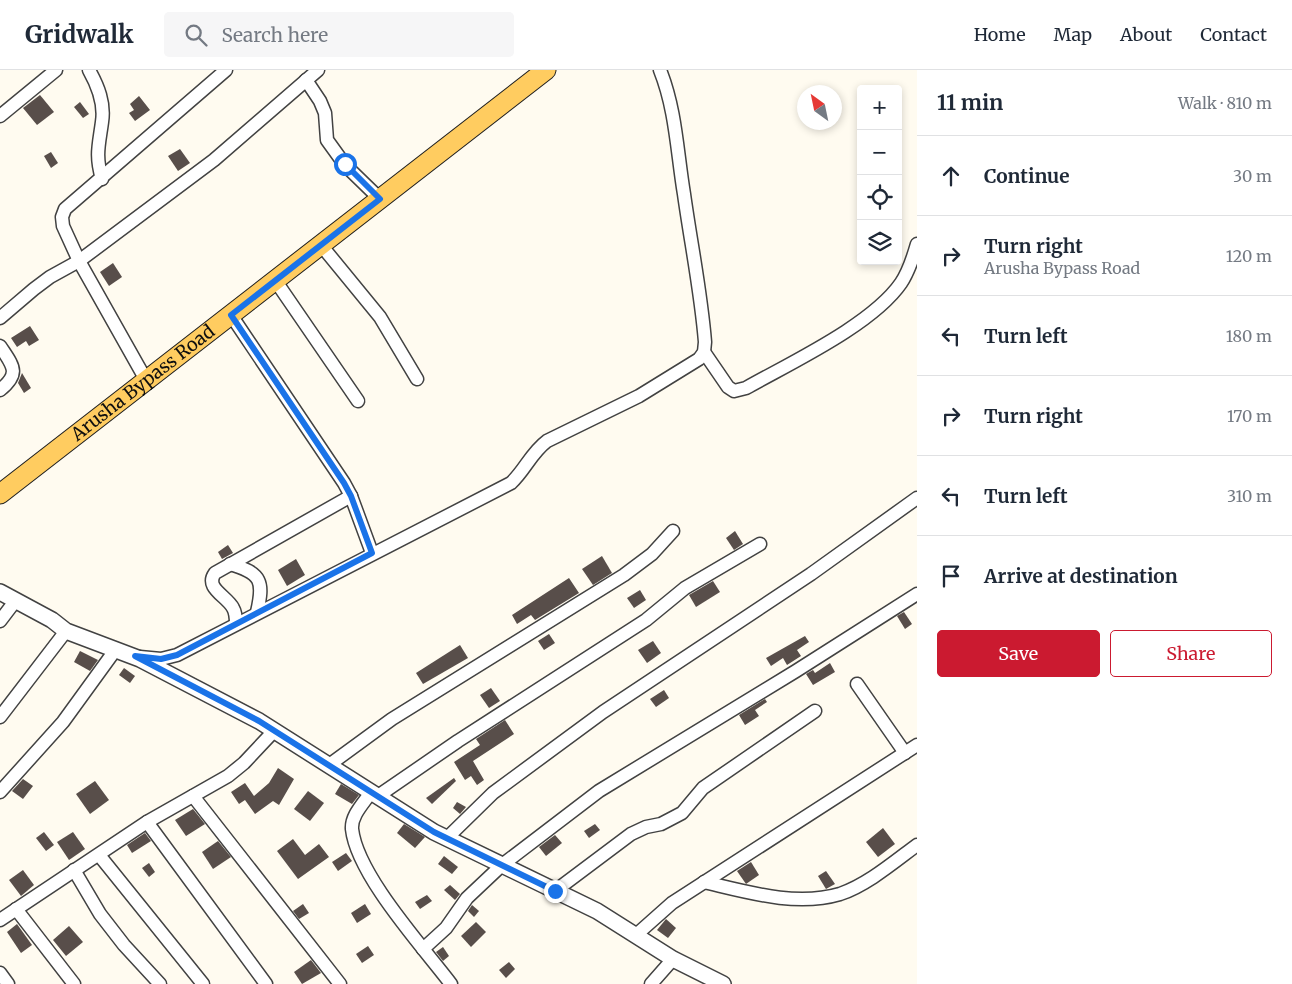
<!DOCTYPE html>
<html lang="en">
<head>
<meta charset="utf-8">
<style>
	:root { --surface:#fff; --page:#f6f6f7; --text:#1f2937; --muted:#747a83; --line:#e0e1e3; --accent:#cb1a30 }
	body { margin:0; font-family:Merriweather,serif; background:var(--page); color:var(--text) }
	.controls { position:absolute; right:15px; top:15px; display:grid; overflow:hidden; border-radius:5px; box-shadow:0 2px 8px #0003 }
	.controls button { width:45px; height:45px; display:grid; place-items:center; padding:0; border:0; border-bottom:1px solid var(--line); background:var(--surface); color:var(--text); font:25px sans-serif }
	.compass { position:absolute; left:797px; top:15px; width:45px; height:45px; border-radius:50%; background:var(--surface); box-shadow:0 2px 8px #0003; rotate:327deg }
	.stop { position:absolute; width:15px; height:15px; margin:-11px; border:4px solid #1a73e8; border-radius:50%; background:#fff }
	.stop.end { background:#1a73e8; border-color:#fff; box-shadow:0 1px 5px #0008 }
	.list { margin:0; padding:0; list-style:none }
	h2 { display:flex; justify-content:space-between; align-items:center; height:65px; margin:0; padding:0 20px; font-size:21px }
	h2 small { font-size:16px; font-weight:400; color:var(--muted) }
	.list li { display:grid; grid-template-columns:32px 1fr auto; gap:15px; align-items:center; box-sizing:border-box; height:80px; padding:0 20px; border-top:1px solid var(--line) }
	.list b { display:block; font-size:19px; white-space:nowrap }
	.list p { margin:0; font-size:16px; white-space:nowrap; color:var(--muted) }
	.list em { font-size:16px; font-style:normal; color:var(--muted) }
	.actions { display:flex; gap:10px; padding:15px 20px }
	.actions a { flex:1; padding:11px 0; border:1px solid var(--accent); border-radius:5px; text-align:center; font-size:18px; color:var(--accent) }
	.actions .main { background:var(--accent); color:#fff }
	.icon { flex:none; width:28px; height:28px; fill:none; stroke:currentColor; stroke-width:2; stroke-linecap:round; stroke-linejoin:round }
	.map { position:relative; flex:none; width:917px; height:914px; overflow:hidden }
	header { display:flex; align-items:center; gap:30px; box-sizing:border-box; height:70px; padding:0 25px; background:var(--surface); border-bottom:1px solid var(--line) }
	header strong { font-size:24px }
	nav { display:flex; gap:28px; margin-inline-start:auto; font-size:18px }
	.search { width:350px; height:45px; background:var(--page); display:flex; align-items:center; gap:12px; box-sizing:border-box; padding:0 18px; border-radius:5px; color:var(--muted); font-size:19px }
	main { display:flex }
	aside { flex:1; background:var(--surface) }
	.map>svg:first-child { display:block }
</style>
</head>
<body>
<header>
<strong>Gridwalk</strong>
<div class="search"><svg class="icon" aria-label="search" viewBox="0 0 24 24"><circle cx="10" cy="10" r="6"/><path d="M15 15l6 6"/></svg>Search here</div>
<nav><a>Home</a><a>Map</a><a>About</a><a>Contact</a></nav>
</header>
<main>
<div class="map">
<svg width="917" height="914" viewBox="0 0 917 914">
	<rect width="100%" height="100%" fill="#fffbf0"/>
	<!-- building -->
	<g fill="#584e4a">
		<polygon points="40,25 54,42 37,55 23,38"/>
		<polygon points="139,26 150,40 135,51 129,43 134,40 130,34"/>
		<polygon points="80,32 89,44 83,48 74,37"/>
		<polygon points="180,79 190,93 178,101 168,86"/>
		<polygon points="51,82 58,93 51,98 44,86"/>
		<polygon points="113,193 122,207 109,216 100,202"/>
		<polygon points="30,256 39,270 29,276 26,271 17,277 11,268"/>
		<polygon points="22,303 31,318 24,323 18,313"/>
		<polygon points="735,461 743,474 734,480 726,468"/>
		<polygon points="228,475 233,483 222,489 218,482"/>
		<polygon points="602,486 612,503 593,515 582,499"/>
		<polygon points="296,489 305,505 287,516 278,500"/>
		<polygon points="569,508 579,523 535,550 531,545 517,554 512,545"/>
		<polygon points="713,511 720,522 696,537 689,525"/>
		<polygon points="640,520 646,530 634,538 627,528"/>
		<polygon points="904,542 912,554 905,559 897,546"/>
		<polygon points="549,564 555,573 544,580 538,571"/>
		<polygon points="805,566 809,572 797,580 801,586 787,595 783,588 771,596 766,588"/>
		<polygon points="653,571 661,583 647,593 638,580"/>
		<polygon points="460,575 468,588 423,614 416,603"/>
		<polygon points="80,581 98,590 90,601 74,592"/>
		<polygon points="830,593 835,602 813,615 806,604 813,600 815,603"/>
		<polygon points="124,598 135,606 130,613 119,605"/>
		<polygon points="491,618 500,631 489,638 480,625"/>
		<polygon points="664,620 669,628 656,637 650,629"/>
		<polygon points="765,629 767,632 755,640 759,646 745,655 739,645"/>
		<polygon points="505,650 514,664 473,691 484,710 477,715 471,706 465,710 454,692 480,675 476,669"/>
		<polygon points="278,698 294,709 279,735 273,731 255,744 245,730 239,734 231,722 245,713 254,726 269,713"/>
		<polygon points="454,708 456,711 432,734 426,728"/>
		<polygon points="23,709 33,716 23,729 12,721"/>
		<polygon points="95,711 109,730 90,744 76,724"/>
		<polygon points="341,714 359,725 352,734 335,724"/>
		<polygon points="308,721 324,733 310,751 294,739"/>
		<polygon points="457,732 466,737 460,744 453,738"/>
		<polygon points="193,739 205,754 186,766 175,750"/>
		<polygon points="404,754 425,767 415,778 397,763"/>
		<polygon points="595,754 600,760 589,768 584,761"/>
		<polygon points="883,758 895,774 878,787 866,772"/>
		<polygon points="44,762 54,775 46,781 36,768"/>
		<polygon points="73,762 85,779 69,790 57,772"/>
		<polygon points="145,763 151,771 132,783 127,775"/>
		<polygon points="555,765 562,773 546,786 539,777"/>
		<polygon points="293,769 305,785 319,774 329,787 298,809 277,781"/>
		<polygon points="218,771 231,787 213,799 202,782"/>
		<polygon points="346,783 352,791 338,801 332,792"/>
		<polygon points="444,786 458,797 452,804 438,794"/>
		<polygon points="751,792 759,805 746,814 737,801"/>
		<polygon points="149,793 155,802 149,807 142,798"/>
		<polygon points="23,800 34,815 21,826 9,810"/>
		<polygon points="826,801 835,814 826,819 818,806"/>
		<polygon points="450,815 460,824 455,830 444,820"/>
		<polygon points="427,825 432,831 420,839 415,832"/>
		<polygon points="303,834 309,843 299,849 293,841"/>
		<polygon points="365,834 371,844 357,853 351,843"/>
		<polygon points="472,835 479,841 474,847 468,841"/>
		<polygon points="666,849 676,858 668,868 657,860"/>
		<polygon points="476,852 486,862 471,877 461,866"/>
		<polygon points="17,854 32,875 21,883 7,862"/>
		<polygon points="69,856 83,872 66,886 53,870"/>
		<polygon points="368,876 374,885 362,893 356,884"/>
		<polygon points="443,877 449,886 443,891 436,882"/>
		<polygon points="311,890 321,903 302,914 294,902"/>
		<polygon points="509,892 515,899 506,908 499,900"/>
	</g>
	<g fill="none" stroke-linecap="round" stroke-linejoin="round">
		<!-- minor casing -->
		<g stroke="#424242" stroke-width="15">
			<g id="minor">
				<path d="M89 0C98 16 105 33 102 52 99 75 95 85 102 109"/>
				<polyline points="306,10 320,31 325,43 327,70 345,95 380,129"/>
				<polyline points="0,46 56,0"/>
				<polyline points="321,175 380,247 417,309"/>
				<polyline points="275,210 358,331"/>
				<polyline points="231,245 344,413 351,426 372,483"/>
				<polyline points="0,248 34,219 50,207 79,191 214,90 318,0"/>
				<path d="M0 276C13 296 21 303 0 320"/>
				<path d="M704 282 728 317 734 321 746 318C790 293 872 255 901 213 909 201 913 188 917 174"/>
				<polyline points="146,310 79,191 63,156 62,147 65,139 226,0"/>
				<path d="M230 494C262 503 264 512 257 542"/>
				<polyline points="0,551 16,530"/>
				<path d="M236 554C236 548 236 543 233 538 227 526 204 518 215 503L351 426"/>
				<path d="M140 587 161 589 177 585 511 413C525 400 531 383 547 371L639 326 699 289 704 282 705 272C701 222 691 174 684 124 677 82 676 40 660 0"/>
				<polyline points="857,614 905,683"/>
				<polyline points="0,647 66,561"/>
				<polyline points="329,695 392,649 624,505 652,484 673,461"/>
				<polyline points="0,722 63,652 116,579"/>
				<path d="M371 722C364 733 351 745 352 759 357 805 423 877 451 914"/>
				<polyline points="193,726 340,914"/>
				<polyline points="378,726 458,671 646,550 685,518 760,474"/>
				<polyline points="147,752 266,914"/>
				<polyline points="447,768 493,723 603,642 811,504 917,428"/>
				<polyline points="99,785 203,914"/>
				<polyline points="74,800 100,844 124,875 160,914"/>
				<path d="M704 812C747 822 796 837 840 824 867 815 894 792 917 775"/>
				<polyline points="555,821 631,764 646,757 661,754 682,743 703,718 815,641"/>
				<polyline points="16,839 74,914"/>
				<polyline points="0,850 147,752 228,706 244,693 274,661"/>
				<polyline points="636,865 672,833 917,675"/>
				<polyline points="423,879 446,858 467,828 502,795 599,721 796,601 917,524"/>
				<polyline points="0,903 8,914"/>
				<polyline points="651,914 673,889"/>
			</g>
		</g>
		<!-- tertiary casing -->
		<g stroke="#424242" stroke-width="18">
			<polyline id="tertiary" points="0,522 52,550 66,561 140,589 259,651 434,762 597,841 673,889 723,914"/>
		</g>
		<!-- primary casing -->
		<g stroke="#202020" stroke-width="21">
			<g id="primary">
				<path id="s1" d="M0 424 546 0"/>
			</g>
		</g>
		<!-- minor -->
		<use href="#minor" stroke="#fff" stroke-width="12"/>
		<!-- tertiary -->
		<use href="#tertiary" stroke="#fff" stroke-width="15"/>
		<!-- primary -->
		<use href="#primary" stroke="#ffcc60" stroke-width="19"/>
	</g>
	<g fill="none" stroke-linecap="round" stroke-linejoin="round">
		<!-- route -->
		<polyline stroke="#1a73e8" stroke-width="6" points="345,94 380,129 231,245 344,413 351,426 372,483 177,585 161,589 135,586 259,651 434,762 555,821"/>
	</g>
	<g text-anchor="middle" stroke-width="5" stroke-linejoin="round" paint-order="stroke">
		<!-- street labels -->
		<g font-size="18" fill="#0f0f0f" stroke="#fff">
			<text dy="6" stroke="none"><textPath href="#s1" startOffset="181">Arusha Bypass Road</textPath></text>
		</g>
	</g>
</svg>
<div class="controls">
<button>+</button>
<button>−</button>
<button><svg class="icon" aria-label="locate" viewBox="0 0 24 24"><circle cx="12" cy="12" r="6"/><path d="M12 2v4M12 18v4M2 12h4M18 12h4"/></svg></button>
<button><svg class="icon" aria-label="layers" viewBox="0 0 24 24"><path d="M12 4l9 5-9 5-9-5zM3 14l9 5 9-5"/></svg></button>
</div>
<svg class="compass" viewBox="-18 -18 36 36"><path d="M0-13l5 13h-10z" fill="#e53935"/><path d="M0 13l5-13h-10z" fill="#747a83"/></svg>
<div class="stop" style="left:345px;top:94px"></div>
<div class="stop end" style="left:555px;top:821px"></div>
</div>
<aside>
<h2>11 min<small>Walk · 810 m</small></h2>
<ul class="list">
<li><svg class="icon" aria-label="ahead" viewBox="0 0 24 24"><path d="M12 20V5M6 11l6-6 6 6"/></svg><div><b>Continue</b></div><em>30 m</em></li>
<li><svg class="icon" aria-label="right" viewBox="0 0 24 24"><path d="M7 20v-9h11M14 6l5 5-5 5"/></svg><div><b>Turn right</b><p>Arusha Bypass Road</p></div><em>120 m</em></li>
<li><svg class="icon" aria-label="left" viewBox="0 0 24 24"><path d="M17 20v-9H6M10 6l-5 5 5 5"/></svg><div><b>Turn left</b></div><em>180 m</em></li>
<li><svg class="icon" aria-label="right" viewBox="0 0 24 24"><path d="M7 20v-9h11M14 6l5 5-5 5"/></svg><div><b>Turn right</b></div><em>170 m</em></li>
<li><svg class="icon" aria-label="left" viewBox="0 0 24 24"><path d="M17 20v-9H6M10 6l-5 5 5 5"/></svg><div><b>Turn left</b></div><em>310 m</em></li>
<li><svg class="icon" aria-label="arrive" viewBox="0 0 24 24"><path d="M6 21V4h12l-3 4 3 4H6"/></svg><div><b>Arrive at destination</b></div></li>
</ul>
<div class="actions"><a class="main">Save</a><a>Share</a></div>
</aside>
</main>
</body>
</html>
